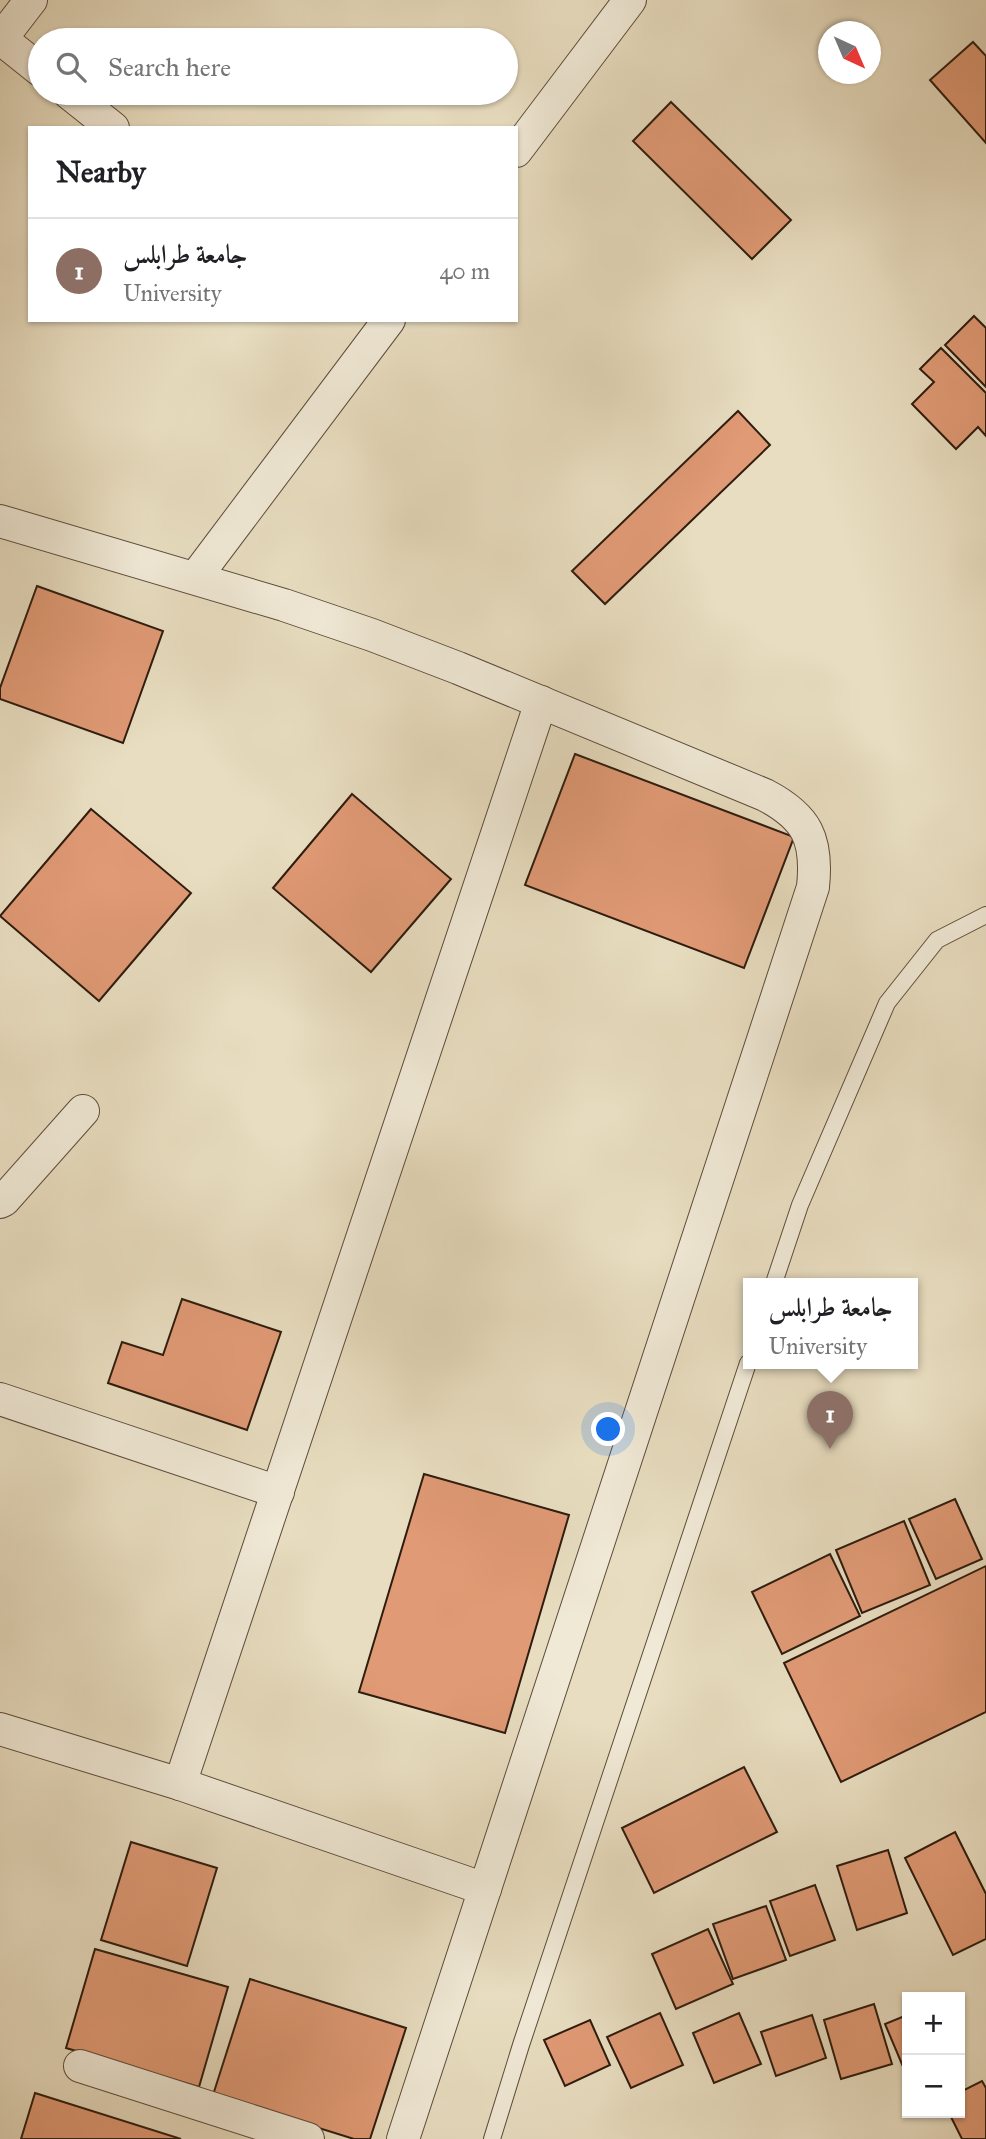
<!DOCTYPE html>
<html lang="en">
<head>
<meta charset="utf-8">
<style>
	:root { --surface:#fff; --page:#f2f2f2; --text:#202124; --muted:#757577; --line:#e0e0e0; --accent:#7c3aed }
	body { margin:0; font-family:"IM FELL Great Primer",Amiri,serif; background:var(--page); color:var(--text) }
	.controls { position:absolute; right:21px; bottom:21px; display:grid; overflow:hidden; border-radius:0px; box-shadow:0 2px 5px #0004 }
	.controls button { width:63px; height:63px; display:grid; place-items:center; padding:0; border:0; border-bottom:2px solid var(--line); background:var(--surface); color:var(--text); font:35px sans-serif }
	.compass { position:absolute; left:818px; top:21px; width:63px; height:63px; border-radius:50%; background:var(--surface); box-shadow:0 2px 5px #0004; rotate:136deg }
	.you { position:absolute; left:609px; top:1430px; width:24px; height:24px; margin:-18px; border:5px solid #fff; border-radius:50%; background:#1a73e8; box-shadow:0 0 0 10px #1a73e833 }
	.badge { display:grid; place-items:center; width:46px; height:46px; border-radius:50%; background:var(--accent); color:#fff; font-size:23px; font-weight:700 }
	.pin { position:absolute; translate:-50% -58px; filter:drop-shadow(0 2px 4px #0008) }
	.pin::after { content:''; position:absolute; top:37px; width:24px; height:21px; background:inherit; clip-path:polygon(0 0,100% 0,50% 100%) }
	.popup { position:absolute; left:743px; top:1278px; width:175px; height:91px; box-sizing:border-box; display:grid; place-content:center; border-radius:0px; background:var(--surface); filter:drop-shadow(0 2px 5px #0005); font-size:23px; white-space:nowrap; color:var(--muted) }
	.popup b { font-size:26px; color:var(--text) }
	.popup::after { content:''; position:absolute; left:50%; top:100%; margin-left:-14px; border:14px solid transparent; border-top-color:var(--surface) }
	.list { margin:0; padding:0; list-style:none }
	h2 { display:flex; justify-content:space-between; align-items:center; height:91px; margin:0; padding:0 28px; font-size:30px }
	h2 small { font-size:23px; font-weight:400; color:var(--muted) }
	.list li { display:grid; grid-template-columns:46px 1fr auto; gap:21px; align-items:center; box-sizing:border-box; height:105px; padding:0 28px; border-top:2px solid var(--line) }
	.list b { display:block; font-size:26px; white-space:nowrap }
	.list p { margin:0; font-size:23px; white-space:nowrap; color:var(--muted) }
	.list em { font-size:23px; font-style:normal; color:var(--muted) }
	.icon { flex:none; width:38px; height:38px; fill:none; stroke:currentColor; stroke-width:2; stroke-linecap:round; stroke-linejoin:round }
	.map { position:relative; flex:none; width:986px; height:2139px; overflow:hidden }
	.search { position:absolute; background:var(--surface); box-shadow:0 2px 5px #0004; left:28px; top:28px; width:490px; height:77px; display:flex; align-items:center; gap:18px; box-sizing:border-box; padding:0 24px; border-radius:38px; color:var(--muted); font-size:26px }
	.panel { position:absolute; background:var(--surface); box-shadow:0 2px 5px #0004; left:28px; top:126px; width:490px; height:196px; border-radius:0px }
	.map>svg:first-child { display:block }
</style>
</head>
<body>
<div class="map">
<svg width="986" height="2139" viewBox="0 0 986 2139">
	<rect width="100%" height="100%" fill="#e8ddc0"/>
	<filter id="stains"><feTurbulence type="fractalNoise" baseFrequency=".00286" numOctaves="4"/><feColorMatrix values="0 0 0 0 .2 0 0 0 0 .09 0 0 0 0 .02 0 0 0 .5 -.17"/></filter>
	<radialGradient id="worn" r=".72"><stop offset=".6" stop-color="#630" stop-opacity="0"/><stop offset="1" stop-color="#630" stop-opacity=".3"/></radialGradient>
	<!-- building -->
	<g fill="#e09a75" stroke="#2e1c0f" stroke-width="2">
		<polygon points="973,42 986,56 986,143 930,80"/>
		<polygon points="671,102 791,220 752,259 633,141"/>
		<polygon points="974,316 986,328 986,387 945,345"/>
		<polygon points="941,348 986,393 986,436 978,427 956,449 912,404 934,382 920,369"/>
		<polygon points="738,411 770,445 605,604 572,571"/>
		<polygon points="37,586 163,631 123,743 0,699 0,688"/>
		<polygon points="575,754 794,837 744,968 525,885"/>
		<polygon points="352,794 451,879 371,972 273,888"/>
		<polygon points="91,809 191,893 99,1001 0,916"/>
		<polygon points="182,1299 281,1332 247,1430 108,1383 122,1342 163,1355"/>
		<polygon points="424,1474 569,1515 505,1733 359,1692"/>
		<polygon points="955,1499 982,1559 936,1579 909,1519"/>
		<polygon points="904,1521 930,1585 862,1613 836,1550"/>
		<polygon points="830,1554 860,1616 782,1654 752,1592"/>
		<polygon points="986,1566 986,1712 841,1782 784,1663"/>
		<polygon points="744,1767 777,1832 654,1893 622,1828"/>
		<polygon points="955,1832 986,1894 986,1939 953,1955 905,1858"/>
		<polygon points="131,1842 217,1868 187,1966 101,1940"/>
		<polygon points="888,1850 907,1913 857,1930 837,1866"/>
		<polygon points="815,1885 835,1940 790,1956 770,1901"/>
		<polygon points="766,1906 786,1960 733,1979 713,1924"/>
		<polygon points="708,1929 733,1984 676,2009 652,1954"/>
		<polygon points="95,1949 228,1987 199,2087 66,2048"/>
		<polygon points="250,1979 406,2028 370,2139 354,2139 213,2095"/>
		<polygon points="874,2004 892,2064 841,2079 824,2020"/>
		<polygon points="660,2013 683,2065 631,2088 607,2037"/>
		<polygon points="739,2013 761,2064 714,2083 693,2033"/>
		<polygon points="812,2015 826,2058 776,2076 761,2032"/>
		<polygon points="907,2015 907,2076 885,2024"/>
		<polygon points="590,2020 610,2065 565,2086 544,2040"/>
		<polygon points="982,2081 986,2088 986,2139 962,2139 949,2113 960,2113 960,2092"/>
		<polygon points="35,2093 181,2139 21,2139"/>
	</g>
	<g fill="none" stroke-linecap="round" stroke-linejoin="round">
		<!-- service casing -->
		<g stroke="#5c4c3b" stroke-width="18">
			<g id="service">
				<polyline points="774,1283 800,1205 887,1003 937,940 986,915"/>
				<polyline points="492,2139 521,2045 748,1363"/>
			</g>
		</g>
		<!-- minor casing -->
		<g stroke="#5c4c3b" stroke-width="34">
			<g id="minor">
				<polyline points="0,38 40,70"/>
				<polyline points="1,39 31,0"/>
				<polyline points="69,93 113,128"/>
				<polyline points="516,151 630,0"/>
				<path d="M0 521 284 605 372 635 458 668 765 795C807 817 818 839 813 887L403 2139"/>
				<polyline points="195,578 389,320"/>
				<polyline points="0,1202 4,1200 83,1111"/>
				<polyline points="0,1399 278,1492"/>
				<polyline points="0,1729 180,1784 485,1889"/>
				<polyline points="180,1784 541,702"/>
				<polyline points="80,2066 308,2139"/>
			</g>
		</g>
		<!-- service -->
		<use href="#service" stroke="#f0e9d6" stroke-width="16"/>
		<!-- minor -->
		<use href="#minor" stroke="#f0e9d6" stroke-width="32"/>
	</g>
	<rect width="100%" height="100%" filter="url(#stains)"/>
	<rect width="100%" height="100%" fill="url(#worn)"/>
</svg>
<div class="controls">
<button>+</button>
<button>−</button>
</div>
<svg class="compass" viewBox="-18 -18 36 36"><path d="M0-13l5 13h-10z" fill="#e53935"/><path d="M0 13l5-13h-10z" fill="#757577"/></svg>
<div class="you"></div>
<div class="pin badge" style="left:830px;top:1449px;background:#8d6e63">1</div>
<div class="popup"><b>جامعة طرابلس</b>University</div>
<div class="search"><svg class="icon" aria-label="search" viewBox="0 0 24 24"><circle cx="10" cy="10" r="6"/><path d="M15 15l6 6"/></svg>Search here</div>
<section class="panel">
<h2>Nearby<small></small></h2>
<ul class="list">
<li><span class="badge" style="background:#8d6e63">1</span><div><b>جامعة طرابلس</b><p>University</p></div><em>40 m</em></li>
</ul>
</section>
</div>
</body>
</html>
